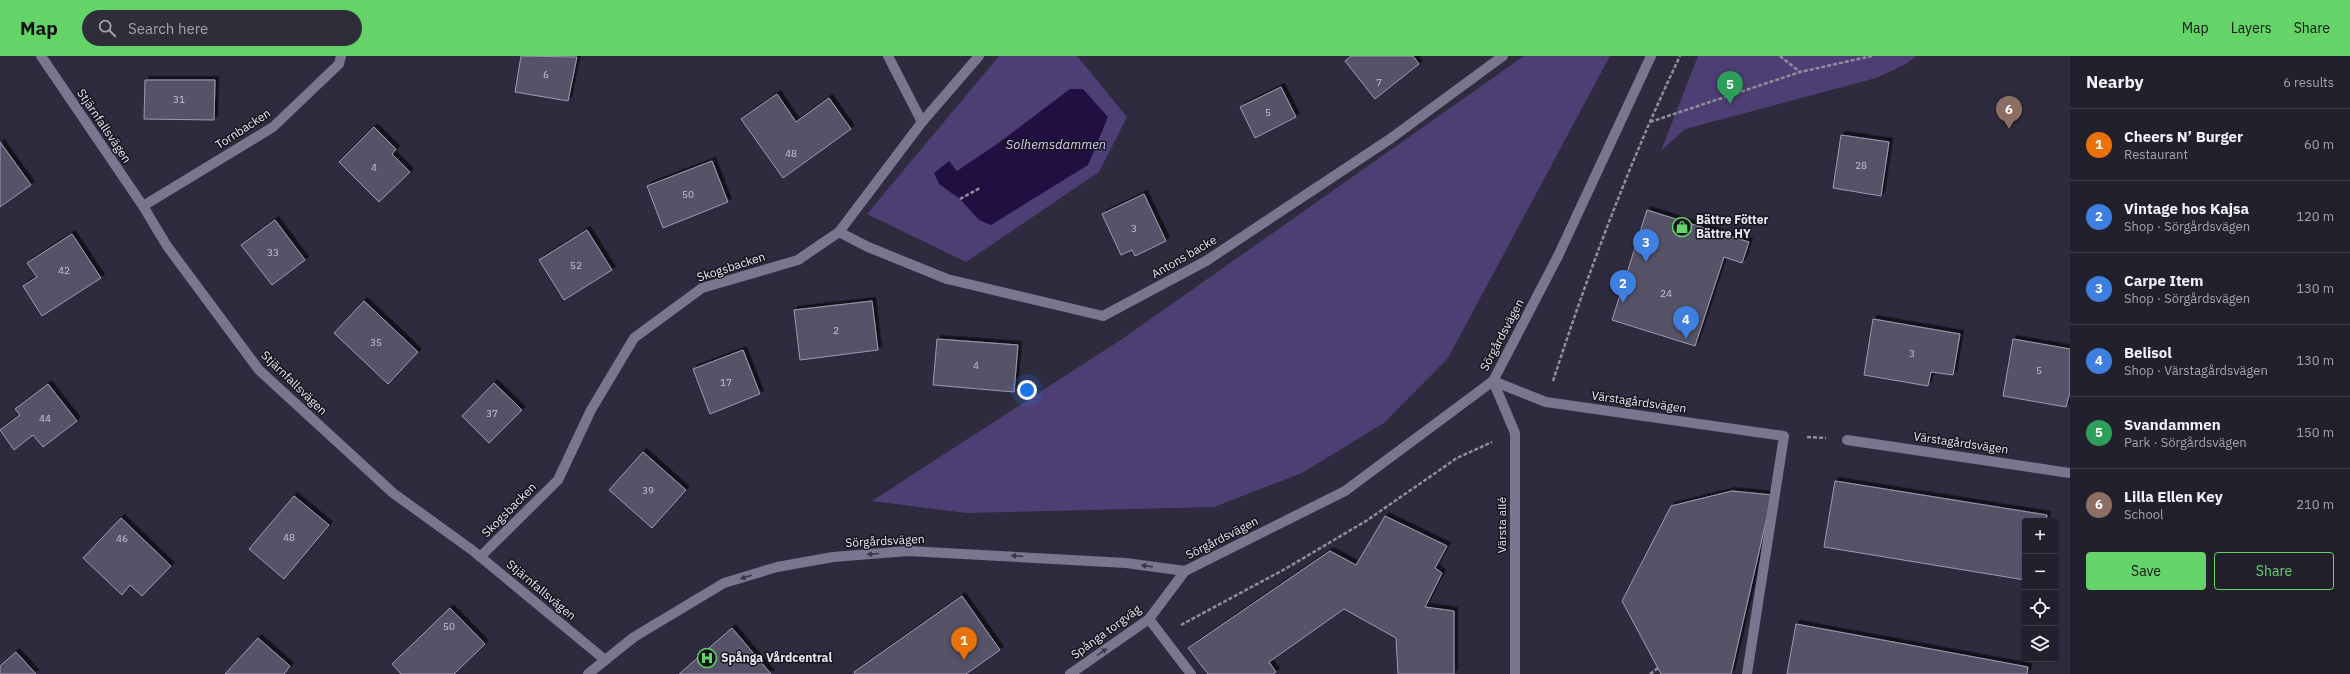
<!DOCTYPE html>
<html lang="en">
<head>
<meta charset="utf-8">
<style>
	:root { --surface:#23202e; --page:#2f2d3a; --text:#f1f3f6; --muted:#a3a3aa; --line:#403e4a; --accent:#64d468 }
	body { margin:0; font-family:"IBM Plex Sans",sans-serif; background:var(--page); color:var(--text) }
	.controls { position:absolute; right:12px; bottom:12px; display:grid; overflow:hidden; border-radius:4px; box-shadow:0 1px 3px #0004 }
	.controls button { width:36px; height:36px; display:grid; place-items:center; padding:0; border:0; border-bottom:1px solid var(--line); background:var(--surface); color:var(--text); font:20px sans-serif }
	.you { position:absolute; left:1027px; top:334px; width:14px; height:14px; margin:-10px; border:3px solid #fff; border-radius:50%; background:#1a73e8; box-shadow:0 0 0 6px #1a73e833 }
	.badge { display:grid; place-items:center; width:26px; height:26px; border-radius:50%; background:var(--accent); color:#fff; font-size:13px; font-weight:700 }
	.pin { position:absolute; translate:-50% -33px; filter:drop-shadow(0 1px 2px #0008) }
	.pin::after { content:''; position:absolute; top:21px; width:14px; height:12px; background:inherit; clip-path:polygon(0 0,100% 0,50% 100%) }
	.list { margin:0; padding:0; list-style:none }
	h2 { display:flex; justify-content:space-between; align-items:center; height:52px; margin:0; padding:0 16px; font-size:17px }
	h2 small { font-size:13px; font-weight:400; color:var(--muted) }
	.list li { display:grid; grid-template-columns:26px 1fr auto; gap:12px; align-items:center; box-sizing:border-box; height:72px; padding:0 16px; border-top:1px solid var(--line) }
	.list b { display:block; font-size:15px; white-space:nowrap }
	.list p { margin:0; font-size:13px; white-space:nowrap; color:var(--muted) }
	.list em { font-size:13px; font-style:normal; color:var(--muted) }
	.actions { display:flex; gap:8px; padding:12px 16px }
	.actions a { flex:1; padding:9px 0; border:1px solid var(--accent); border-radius:4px; text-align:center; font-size:14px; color:var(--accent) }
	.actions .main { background:var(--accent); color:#111 }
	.icon { flex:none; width:22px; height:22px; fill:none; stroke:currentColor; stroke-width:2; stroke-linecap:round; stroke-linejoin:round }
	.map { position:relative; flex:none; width:2070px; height:618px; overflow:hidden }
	header { display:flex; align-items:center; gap:24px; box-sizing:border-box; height:56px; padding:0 20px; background:var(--accent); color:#111 }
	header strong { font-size:19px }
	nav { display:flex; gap:22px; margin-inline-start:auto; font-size:14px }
	.search { width:280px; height:36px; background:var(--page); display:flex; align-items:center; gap:10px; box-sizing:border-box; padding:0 14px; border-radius:22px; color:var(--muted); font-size:15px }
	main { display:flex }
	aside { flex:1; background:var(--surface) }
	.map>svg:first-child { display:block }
</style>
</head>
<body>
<header>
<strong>Map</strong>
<div class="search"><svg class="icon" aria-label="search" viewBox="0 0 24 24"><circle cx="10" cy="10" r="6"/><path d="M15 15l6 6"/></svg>Search here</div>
<nav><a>Map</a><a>Layers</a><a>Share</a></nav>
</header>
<main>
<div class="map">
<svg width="2070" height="618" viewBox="0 0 2070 618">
	<defs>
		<filter id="shadow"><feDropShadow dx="3.5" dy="-3.5" stdDeviation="0" flood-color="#0009"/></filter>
	</defs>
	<rect width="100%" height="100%" fill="#2f2b3e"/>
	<!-- green -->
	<g fill="#4d3f73">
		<polygon points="999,0 1077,0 1127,61 1099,116 966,206 867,158"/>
		<polygon points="1524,0 1610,0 1448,302 1384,367 1302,417 1214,451 966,457 872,445 1125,281"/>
		<polygon points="1698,0 1916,0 1906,8 1876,22 1685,73 1661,95"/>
	</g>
	<!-- water -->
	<polygon fill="#210f41" points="1070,33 1083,33 1108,61 1088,109 991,169 979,164 960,143 939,128 934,117 949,105 957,115 997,88"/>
	<!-- building -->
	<g fill="#575368" stroke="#9e9ab2" filter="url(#shadow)">
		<polygon points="521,0 577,1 568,45 515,36"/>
		<polygon points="1351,0 1413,0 1419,8 1375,43 1345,5"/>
		<polygon points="145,24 215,24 214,64 144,63"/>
		<polygon points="1281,31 1296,61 1255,82 1240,51"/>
		<polygon points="777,38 796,66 829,42 851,73 783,122 741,63"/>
		<polygon points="374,71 396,93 392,98 410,116 379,146 339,106"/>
		<polygon points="1841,79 1889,86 1881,140 1833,132"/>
		<polygon points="0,86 31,129 0,151"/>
		<polygon points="712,105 728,146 663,172 647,130"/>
		<polygon points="1144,138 1166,185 1135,200 1132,194 1121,199 1102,158"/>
		<polygon points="1647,154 1749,186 1742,207 1724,201 1695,290 1612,264"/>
		<polygon points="275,164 305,204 272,229 241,189"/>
		<polygon points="587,174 612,214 564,244 539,204"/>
		<polygon points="72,178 101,222 42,260 23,230 37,221 27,207"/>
		<polygon points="364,245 418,296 388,328 334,277"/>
		<polygon points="872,245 878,294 800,304 794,254"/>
		<polygon points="1873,263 1960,278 1953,319 1931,316 1928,330 1864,319"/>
		<polygon points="937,283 1018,289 1014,336 933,329"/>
		<polygon points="2013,283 2070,293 2070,336 2066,351 2003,340"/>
		<polygon points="743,294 760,338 710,358 693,313"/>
		<polygon points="494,327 522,354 489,387 462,360"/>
		<polygon points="48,328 77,365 43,391 33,379 14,394 0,374 20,359 15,353"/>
		<polygon points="643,396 686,434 652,472 609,434"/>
		<polygon points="1835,425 2047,459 2046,465 2025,465 2025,524 1824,491"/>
		<polygon points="1732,435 1772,439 1731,618 1661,618 1622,545 1671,450"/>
		<polygon points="294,440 329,469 284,523 249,493"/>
		<polygon points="1385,460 1447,490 1435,512 1442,517 1425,551 1454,555 1454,618 1398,618 1396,582 1344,553 1269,606 1276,616 1273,618 1208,618 1188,592 1330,495 1356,509"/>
		<polygon points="121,462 171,510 142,540 130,529 122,539 83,502"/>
		<polygon points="962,540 1000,594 966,618 855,618 854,616"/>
		<polygon points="450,552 485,588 454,618 401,618 392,608"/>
		<polygon points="1796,568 2028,611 2027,618 1787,618"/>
		<polygon points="732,572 771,618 679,618"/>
		<polygon points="258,582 290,610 284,618 225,618"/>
		<polygon points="16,596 36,618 0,618 0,610"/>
	</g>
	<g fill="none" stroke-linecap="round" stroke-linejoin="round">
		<!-- path -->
		<g stroke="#908d9d" stroke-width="2.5" stroke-dasharray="4 2" stroke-linecap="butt">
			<polyline points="1780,0 1800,16"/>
			<polyline points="1650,66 1800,16 1872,0"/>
			<polyline points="960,143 980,132"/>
			<path d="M1553 325C1589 214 1630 105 1680 0"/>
			<polyline points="1807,381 1826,382"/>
			<polyline points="1181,569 1285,513 1366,465 1457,402 1492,386"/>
			<polyline points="1650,618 1658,612"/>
		</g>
		<!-- minor -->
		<g stroke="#7b7590" stroke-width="10">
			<polyline points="41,0 143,150 167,190 259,314 393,437 472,494 604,603"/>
			<polyline points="888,0 922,66"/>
			<polyline points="143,150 273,71 339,8 341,0"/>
			<polyline points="839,176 868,191 947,223 1103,260 1206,205 1390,83 1503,0"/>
			<polyline points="1493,325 1546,346 1784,380 1747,618"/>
			<polyline points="1493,325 1515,377 1515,618"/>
			<polyline points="1847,384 2070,417"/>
			<polyline points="480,501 558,424 591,354 634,282 702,232 798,204 839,176 922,66 979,0"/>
			<polyline points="1149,563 1191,618"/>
			<polyline points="588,618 634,581 724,527 777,511 833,501 908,495 1126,507 1185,515 1345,435 1493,325 1558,200 1651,0"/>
			<polyline points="1070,618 1149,563 1185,515"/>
		</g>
	</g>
	<!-- one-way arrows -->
	<defs><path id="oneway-solid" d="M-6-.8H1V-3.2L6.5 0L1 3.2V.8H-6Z"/></defs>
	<g fill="#3a3746">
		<use href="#oneway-solid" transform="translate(873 498) rotate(175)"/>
		<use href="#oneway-solid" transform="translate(1017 500) rotate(-176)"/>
		<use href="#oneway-solid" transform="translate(1147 510) rotate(-172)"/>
		<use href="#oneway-solid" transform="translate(746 521) rotate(163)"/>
		<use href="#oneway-solid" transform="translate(1102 596) rotate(-35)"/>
	</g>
	<!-- icons -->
	<defs>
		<g id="shop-ring" transform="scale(1)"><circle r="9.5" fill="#17151e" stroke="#64d468" stroke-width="1.5"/><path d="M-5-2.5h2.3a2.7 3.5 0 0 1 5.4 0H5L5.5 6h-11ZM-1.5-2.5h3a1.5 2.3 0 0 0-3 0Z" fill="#64d468"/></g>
		<g id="hospital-ring" transform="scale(1)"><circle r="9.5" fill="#17151e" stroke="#64d468" stroke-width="1.5"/><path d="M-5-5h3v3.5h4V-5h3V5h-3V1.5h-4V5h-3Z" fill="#64d468"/></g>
	</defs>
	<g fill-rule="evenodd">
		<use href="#shop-ring" x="1682" y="171"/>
		<use href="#hospital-ring" x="707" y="602"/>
	</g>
	<g text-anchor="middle" stroke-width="3" stroke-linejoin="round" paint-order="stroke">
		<!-- number labels -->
		<g font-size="10" fill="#c6c3d2">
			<text x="546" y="22">6</text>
			<text x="1379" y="30">7</text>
			<text x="179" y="47">31</text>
			<text x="1268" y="60">5</text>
			<text x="791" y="101">48</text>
			<text x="1861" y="113">28</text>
			<text x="374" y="115">4</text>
			<text x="688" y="142">50</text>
			<text x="1134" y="176">3</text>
			<text x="273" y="200">33</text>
			<text x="576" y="213">52</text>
			<text x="64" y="218">42</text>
			<text x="1666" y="241">24</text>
			<text x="836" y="278">2</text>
			<text x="376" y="290">35</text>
			<text x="1912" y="301">3</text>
			<text x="976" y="313">4</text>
			<text x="2039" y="318">5</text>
			<text x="726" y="330">17</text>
			<text x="492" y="361">37</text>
			<text x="45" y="366">44</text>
			<text x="648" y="438">39</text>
			<text x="289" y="485">48</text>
			<text x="122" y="486">46</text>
			<text x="449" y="574">50</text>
		</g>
		<!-- street labels -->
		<g font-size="12" fill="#ebe8f5" stroke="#17151e">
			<text transform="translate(104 70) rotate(56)" y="4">Stjärnfallsvägen</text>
			<text transform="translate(243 73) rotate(-33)" y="4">Tornbacken</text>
			<text transform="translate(1184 201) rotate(-30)" y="4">Antons backe</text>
			<text transform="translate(731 211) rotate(-18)" y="4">Skogsbacken</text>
			<text transform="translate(1502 279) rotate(-62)" y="4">Sörgårdsvägen</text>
			<text transform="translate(294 327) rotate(44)" y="4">Stjärnfallsvägen</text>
			<text transform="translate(1639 346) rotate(8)" y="4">Värstagårdsvägen</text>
			<text transform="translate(1961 387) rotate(8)" y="4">Värstagårdsvägen</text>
			<text transform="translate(509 454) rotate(-45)" y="4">Skogsbacken</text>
			<text transform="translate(1502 469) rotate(-90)" y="4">Värsta allé</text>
			<text transform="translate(1222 482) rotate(-27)" y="4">Sörgårdsvägen</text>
			<text transform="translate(885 485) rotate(-3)" y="4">Sörgårdsvägen</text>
			<text transform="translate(541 534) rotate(40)" y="4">Stjärnfallsvägen</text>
			<text transform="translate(1106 576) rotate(-36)" y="4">Spånga torgväg</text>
		</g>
		<!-- poi labels -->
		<g font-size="12" font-weight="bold" fill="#ebe8f5" stroke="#17151e" text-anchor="start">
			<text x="1696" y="168">Bättre Fötter<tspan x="1696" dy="14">Bättre HY</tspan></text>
			<text x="721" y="606">Spånga Vårdcentral</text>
		</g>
		<!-- water labels -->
		<g font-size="13" font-style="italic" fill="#d5cafe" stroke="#17151e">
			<text x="1056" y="93">Solhemsdammen</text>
		</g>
	</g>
</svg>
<div class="controls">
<button>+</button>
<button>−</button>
<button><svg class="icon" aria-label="locate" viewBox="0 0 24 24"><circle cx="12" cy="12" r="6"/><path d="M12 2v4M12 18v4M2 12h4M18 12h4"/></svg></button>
<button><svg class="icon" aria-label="layers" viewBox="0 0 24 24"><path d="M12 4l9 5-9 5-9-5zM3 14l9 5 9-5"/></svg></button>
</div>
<div class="you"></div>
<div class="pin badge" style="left:964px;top:604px;background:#e8710a">1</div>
<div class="pin badge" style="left:1623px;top:247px;background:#3f7fe0">2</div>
<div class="pin badge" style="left:1646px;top:206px;background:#3f7fe0">3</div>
<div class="pin badge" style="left:1686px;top:283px;background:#3f7fe0">4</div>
<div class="pin badge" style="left:1730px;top:48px;background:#2e9e5b">5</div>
<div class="pin badge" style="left:2009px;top:73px;background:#8d6e63">6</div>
</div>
<aside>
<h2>Nearby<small>6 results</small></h2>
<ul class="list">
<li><span class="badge" style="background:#e8710a">1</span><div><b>Cheers N’ Burger</b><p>Restaurant</p></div><em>60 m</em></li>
<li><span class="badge" style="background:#3f7fe0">2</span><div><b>Vintage hos Kajsa</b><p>Shop · Sörgårdsvägen</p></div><em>120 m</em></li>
<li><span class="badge" style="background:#3f7fe0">3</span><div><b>Carpe Item</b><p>Shop · Sörgårdsvägen</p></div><em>130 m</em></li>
<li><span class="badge" style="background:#3f7fe0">4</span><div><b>Belisol</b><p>Shop · Värstagårdsvägen</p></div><em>130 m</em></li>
<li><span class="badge" style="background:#2e9e5b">5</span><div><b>Svandammen</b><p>Park · Sörgårdsvägen</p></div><em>150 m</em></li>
<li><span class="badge" style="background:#8d6e63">6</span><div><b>Lilla Ellen Key</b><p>School</p></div><em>210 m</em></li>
</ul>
<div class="actions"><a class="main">Save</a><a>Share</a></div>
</aside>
</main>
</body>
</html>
